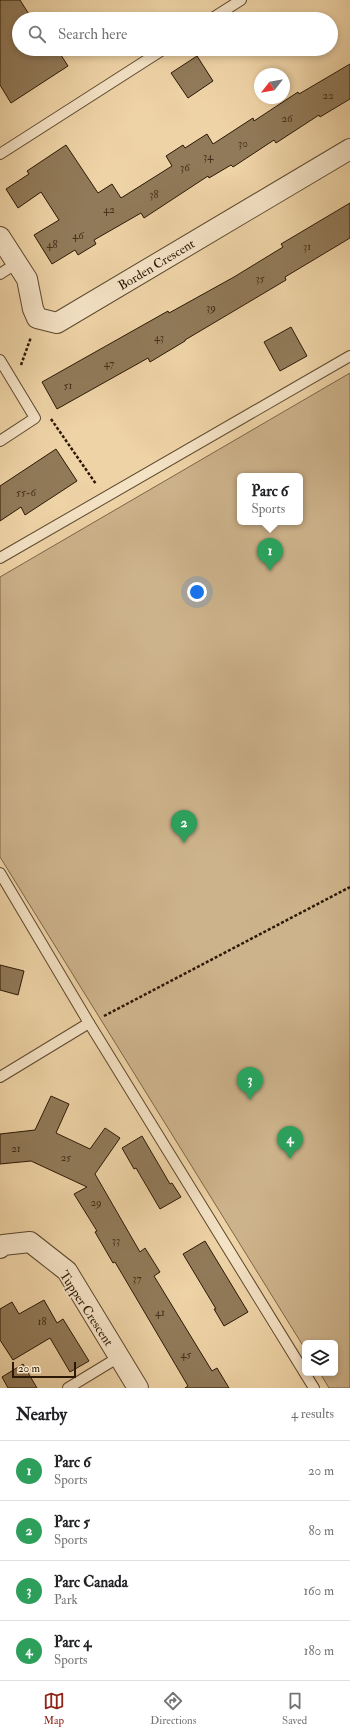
<!DOCTYPE html>
<html lang="en">
<head>
<meta charset="utf-8">
<style>
	:root { --surface:#fff; --page:#f6f6f6; --text:#202124; --muted:#757577; --line:#e0e0e0; --accent:#8f2418 }
	body { margin:0; font-family:"IM FELL Double Pica",serif; background:var(--page); color:var(--text) }
	.controls { position:absolute; right:12px; bottom:12px; display:grid; overflow:hidden; border-radius:6px; box-shadow:0 2px 6px #0003 }
	.controls button { width:36px; height:36px; display:grid; place-items:center; padding:0; border:0; border-bottom:1px solid var(--line); background:var(--surface); color:var(--text); font:20px sans-serif }
	.compass { position:absolute; left:254px; top:68px; width:36px; height:36px; border-radius:50%; background:var(--surface); box-shadow:0 2px 6px #0003; rotate:239deg }
	.scale { position:absolute; left:12px; bottom:10px; width:64px; box-sizing:border-box; padding-left:4px; border:2px solid #2c1905; border-top:0; font-size:11px; line-height:14px; white-space:nowrap; color:#2c1905; -webkit-text-stroke:3px #f4e2c5; paint-order:stroke }
	.you { position:absolute; left:197px; top:592px; width:14px; height:14px; margin:-10px; border:3px solid #fff; border-radius:50%; background:#1a73e8; box-shadow:0 0 0 6px #1a73e833 }
	.badge { display:grid; place-items:center; width:26px; height:26px; border-radius:50%; background:var(--accent); color:#fff; font-size:13px; font-weight:700 }
	.pin { position:absolute; translate:-50% -33px; filter:drop-shadow(0 1px 2px #0008) }
	.pin::after { content:''; position:absolute; top:21px; width:14px; height:12px; background:inherit; clip-path:polygon(0 0,100% 0,50% 100%) }
	.popup { position:absolute; left:237px; top:473px; width:66px; height:52px; box-sizing:border-box; display:grid; place-content:center; border-radius:6px; background:var(--surface); filter:drop-shadow(0 1px 3px #0005); font-size:13px; white-space:nowrap; color:var(--muted) }
	.popup b { font-size:15px; color:var(--text) }
	.popup::after { content:''; position:absolute; left:50%; top:100%; margin-left:-8px; border:8px solid transparent; border-top-color:var(--surface) }
	.list { margin:0; padding:0; list-style:none }
	h2 { display:flex; justify-content:space-between; align-items:center; height:52px; margin:0; padding:0 16px; font-size:17px }
	h2 small { font-size:13px; font-weight:400; color:var(--muted) }
	.list li { display:grid; grid-template-columns:26px 1fr auto; gap:12px; align-items:center; box-sizing:border-box; height:60px; padding:0 16px; border-top:1px solid var(--line) }
	.list b { display:block; font-size:15px; white-space:nowrap }
	.list p { margin:0; font-size:13px; white-space:nowrap; color:var(--muted) }
	.list em { font-size:13px; font-style:normal; color:var(--muted) }
	.icon { flex:none; width:22px; height:22px; fill:none; stroke:currentColor; stroke-width:2; stroke-linecap:round; stroke-linejoin:round }
	.map { position:relative; flex:none; width:350px; height:1388px; overflow:hidden }
	.search { position:absolute; background:var(--surface); box-shadow:0 2px 6px #0003; left:12px; right:12px; top:12px; height:44px; display:flex; align-items:center; gap:10px; box-sizing:border-box; padding:0 14px; border-radius:22px; color:var(--muted); font-size:15px }
	.sheet { height:292px; background:var(--surface) }
	nav { display:flex; justify-content:space-around; align-items:center; box-sizing:border-box; height:56px; border-top:1px solid var(--line); background:var(--surface); font-size:11px; color:var(--muted) }
	nav a { display:grid; justify-items:center; gap:2px }
	nav .on { color:var(--accent) }
	.map>svg:first-child { display:block }
</style>
</head>
<body>
<div class="map">
<svg width="350" height="1388" viewBox="0 0 350 1388">
	<rect width="100%" height="100%" fill="#eed3a6"/>
	<filter id="stains"><feTurbulence type="fractalNoise" baseFrequency=".005" numOctaves="4"/><feColorMatrix values="0 0 0 0 .2 0 0 0 0 .09 0 0 0 0 .02 0 0 0 .5 -.17"/></filter>
	<radialGradient id="worn" r=".72"><stop offset=".6" stop-color="#630" stop-opacity="0"/><stop offset="1" stop-color="#630" stop-opacity=".3"/></radialGradient>
	<!-- green -->
	<path fill="#cdb38b" stroke="#7c6648" fill-rule="evenodd" d="M350 373V1388H329L320 1373H335V1343H305V1349L0 857V577ZM240 476H300V522H240Z"/>
	<!-- building -->
	<g fill="#917a59" stroke="#2c1905">
		<polygon points="0,0 20,0 32,19 19,19 19,49 57,49 68,66 11,103 0,85"/>
		<polygon points="197,56 213,81 188,98 171,73"/>
		<polygon points="350,64 350,99 320,117 319,115 276,143 274,140 233,167 231,165 209,178 208,176 144,218 141,213 94,240 96,244 78,255 75,250 52,264 34,235 59,220 41,192 18,208 6,189 29,174 27,171 66,145 98,193 112,184 121,198 172,166 166,156 183,145 185,148 207,134 213,144 253,118 254,121 298,92 299,94"/>
		<polygon points="350,203 350,238 285,277 286,280 185,340 185,341 150,362 148,358 57,409 42,382 168,311 169,313 234,277 283,247 281,244"/>
		<polygon points="291,327 307,356 280,371 264,342"/>
		<polygon points="56,449 77,481 25,515 21,507 0,521 0,486"/>
		<polygon points="0,965 24,971 18,995 0,990"/>
		<polygon points="51,1096 69,1104 56,1133 90,1149 105,1128 120,1138 95,1174 140,1252 145,1248 160,1272 154,1276 212,1371 217,1368 229,1388 185,1388 188,1386 115,1262 113,1263 95,1232 97,1231 74,1194 87,1187 31,1161 0,1164 0,1134 35,1130"/>
		<polygon points="142,1136 170,1184 172,1183 181,1197 160,1209 136,1168 134,1169 122,1148"/>
		<polygon points="205,1241 248,1312 224,1326 214,1309 216,1309 183,1254"/>
		<polygon points="44,1300 57,1323 63,1319 89,1361 70,1372 50,1338 13,1360 0,1340 0,1309 12,1302 19,1314"/>
		<polygon points="23,1364 37,1388 8,1388 2,1377"/>
	</g>
	<g fill="none" stroke-linecap="round" stroke-linejoin="round">
		<!-- lane casing -->
		<g stroke="#5c482d" stroke-width="12">
			<g id="lane">
				<polyline points="211,19 241,0"/>
				<polyline points="0,154 164,49"/>
				<polyline points="0,274 17,263"/>
				<polyline points="0,360 35,418 0,441"/>
				<polyline points="0,558 350,356"/>
				<polyline points="0,873 89,1023 314,1388"/>
				<polyline points="0,1077 89,1023"/>
				<polyline points="68,1388 119,1357"/>
			</g>
		</g>
		<!-- street casing -->
		<g stroke="#5c482d" stroke-width="22">
			<g id="street">
				<polyline points="0,237 27,279 33,309 37,318 57,323 350,149"/>
				<polyline points="0,1248 3,1245 30,1242 67,1271 138,1388"/>
			</g>
		</g>
		<!-- path -->
		<g stroke="#2c1905" stroke-width="2.5" stroke-dasharray="3 2" stroke-linecap="butt">
			<polyline points="21,365 31,337"/>
			<polyline points="51,419 96,484"/>
			<polyline points="104,1016 350,887"/>
		</g>
		<!-- lane -->
		<use href="#lane" stroke="#f4e2c5" stroke-width="10"/>
		<!-- street -->
		<use href="#street" stroke="#f4e2c5" stroke-width="20"/>
	</g>
	<g text-anchor="middle" stroke-width="3" stroke-linejoin="round" paint-order="stroke">
		<!-- number labels -->
		<g font-size="11" fill="#45311a">
			<text x="328" y="99">22</text>
			<text x="287" y="122">26</text>
			<text x="243" y="147">30</text>
			<text x="208" y="160">34</text>
			<text x="185" y="171">36</text>
			<text x="154" y="198">38</text>
			<text x="109" y="213">42</text>
			<text x="78" y="239">46</text>
			<text x="52" y="248">48</text>
			<text x="307" y="250">31</text>
			<text x="260" y="282">35</text>
			<text x="211" y="311">39</text>
			<text x="159" y="341">43</text>
			<text x="109" y="367">47</text>
			<text x="68" y="389">51</text>
			<text x="26" y="496">55-6</text>
			<text x="16" y="1152">21</text>
			<text x="66" y="1161">25</text>
			<text x="96" y="1206">29</text>
			<text x="116" y="1244">33</text>
			<text x="137" y="1282">37</text>
			<text x="160" y="1316">41</text>
			<text x="42" y="1325">18</text>
			<text x="186" y="1358">45</text>
		</g>
		<!-- street labels -->
		<g font-size="13" fill="#2c1905" stroke="#f4e2c5">
			<text transform="translate(156 264) rotate(-31)" y="5">Borden Crescent</text>
			<text transform="translate(87 1308) rotate(57)" y="5">Tupper Crescent</text>
		</g>
	</g>
	<rect width="100%" height="100%" filter="url(#stains)"/>
	<rect width="100%" height="100%" fill="url(#worn)"/>
</svg>
<div class="controls">
<button><svg class="icon" aria-label="layers" viewBox="0 0 24 24"><path d="M12 4l9 5-9 5-9-5zM3 14l9 5 9-5"/></svg></button>
</div>
<svg class="compass" viewBox="-18 -18 36 36"><path d="M0-13l5 13h-10z" fill="#e53935"/><path d="M0 13l5-13h-10z" fill="#757577"/></svg>
<div class="scale">20 m</div>
<div class="you"></div>
<div class="pin badge" style="left:270px;top:571px;background:#2e9e5b">1</div>
<div class="popup"><b>Parc 6</b>Sports</div>
<div class="pin badge" style="left:184px;top:843px;background:#2e9e5b">2</div>
<div class="pin badge" style="left:250px;top:1100px;background:#2e9e5b">3</div>
<div class="pin badge" style="left:290px;top:1159px;background:#2e9e5b">4</div>
<div class="search"><svg class="icon" aria-label="search" viewBox="0 0 24 24"><circle cx="10" cy="10" r="6"/><path d="M15 15l6 6"/></svg>Search here</div>
</div>
<section class="sheet">
<h2>Nearby<small>4 results</small></h2>
<ul class="list">
<li><span class="badge" style="background:#2e9e5b">1</span><div><b>Parc 6</b><p>Sports</p></div><em>20 m</em></li>
<li><span class="badge" style="background:#2e9e5b">2</span><div><b>Parc 5</b><p>Sports</p></div><em>80 m</em></li>
<li><span class="badge" style="background:#2e9e5b">3</span><div><b>Parc Canada</b><p>Park</p></div><em>160 m</em></li>
<li><span class="badge" style="background:#2e9e5b">4</span><div><b>Parc 4</b><p>Sports</p></div><em>180 m</em></li>
</ul>
</section>
<nav>
<a class="on"><svg class="icon" aria-label="map" viewBox="0 0 24 24"><path d="M3 6l6-2 6 2 6-2v14l-6 2-6-2-6 2zM9 4v14M15 6v14"/></svg>Map</a>
<a><svg class="icon" aria-label="directions" viewBox="0 0 24 24"><path d="M12 3l9 9-9 9-9-9zM9 14v-3h6M13 9l2 2-2 2"/></svg>Directions</a>
<a><svg class="icon" aria-label="saved" viewBox="0 0 24 24"><path d="M7 4h10v16l-5-4-5 4z"/></svg>Saved</a>
</nav>
</body>
</html>
